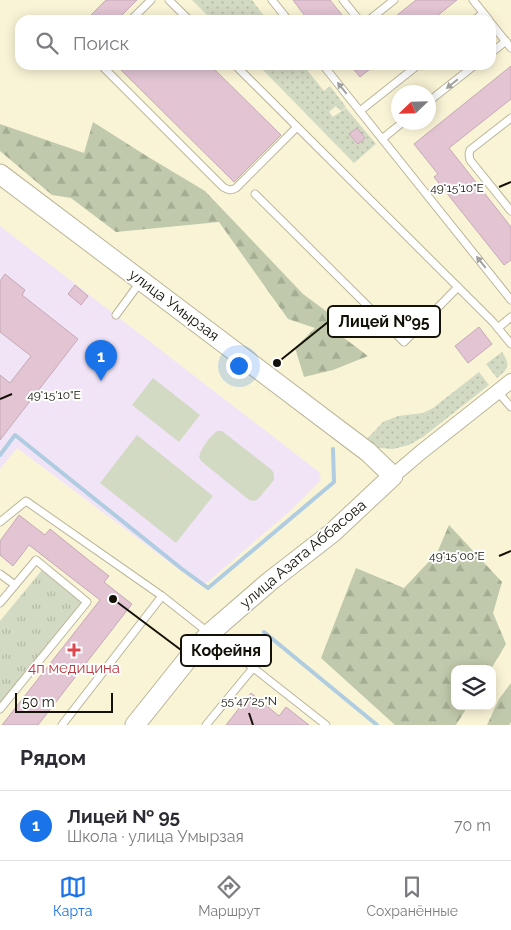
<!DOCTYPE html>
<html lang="ru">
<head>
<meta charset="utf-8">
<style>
	:root { --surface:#fff; --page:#f2f2f3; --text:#2b2b33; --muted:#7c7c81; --line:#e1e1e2; --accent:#1a73e8 }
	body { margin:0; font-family:Raleway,sans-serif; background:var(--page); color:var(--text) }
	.controls { position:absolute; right:15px; bottom:15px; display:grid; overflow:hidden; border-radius:10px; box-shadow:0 2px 12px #0003 }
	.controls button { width:45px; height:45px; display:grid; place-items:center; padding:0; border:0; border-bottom:1px solid var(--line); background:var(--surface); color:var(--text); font:25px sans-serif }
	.compass { position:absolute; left:391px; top:85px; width:45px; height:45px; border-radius:50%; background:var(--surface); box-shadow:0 2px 12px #0003; rotate:247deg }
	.scale { position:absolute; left:15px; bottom:12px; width:98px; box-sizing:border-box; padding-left:5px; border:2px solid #141208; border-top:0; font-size:14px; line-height:18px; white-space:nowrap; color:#141208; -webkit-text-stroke:4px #fff; paint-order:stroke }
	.you { position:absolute; left:238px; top:365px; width:18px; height:18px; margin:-12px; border:4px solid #fff; border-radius:50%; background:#1a73e8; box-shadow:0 0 0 8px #1a73e833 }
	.badge { display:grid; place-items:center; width:32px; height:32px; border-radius:50%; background:var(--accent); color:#fff; font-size:16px; font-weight:700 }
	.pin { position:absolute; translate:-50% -41px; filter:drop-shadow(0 1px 2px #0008) }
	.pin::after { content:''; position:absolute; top:26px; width:18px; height:15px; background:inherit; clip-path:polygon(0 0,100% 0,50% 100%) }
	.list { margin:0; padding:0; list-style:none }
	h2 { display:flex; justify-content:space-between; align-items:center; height:65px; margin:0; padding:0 20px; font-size:21px }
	h2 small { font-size:16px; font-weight:400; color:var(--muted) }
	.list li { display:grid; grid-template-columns:32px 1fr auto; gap:15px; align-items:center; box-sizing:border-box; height:70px; padding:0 20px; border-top:1px solid var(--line) }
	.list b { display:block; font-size:19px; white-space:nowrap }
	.list p { margin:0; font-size:16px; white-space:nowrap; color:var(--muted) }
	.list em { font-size:16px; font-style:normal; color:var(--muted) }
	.icon { flex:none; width:28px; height:28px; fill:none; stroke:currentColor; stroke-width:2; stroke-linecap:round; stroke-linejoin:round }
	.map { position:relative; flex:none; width:511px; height:725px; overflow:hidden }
	.search { position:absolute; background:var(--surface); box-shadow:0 2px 12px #0003; left:15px; right:15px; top:15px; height:55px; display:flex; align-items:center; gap:12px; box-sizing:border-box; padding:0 18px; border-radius:15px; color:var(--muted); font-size:19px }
	.sheet { height:135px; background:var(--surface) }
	nav { display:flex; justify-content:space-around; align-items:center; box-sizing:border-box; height:70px; border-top:1px solid var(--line); background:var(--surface); font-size:14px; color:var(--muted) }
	nav a { display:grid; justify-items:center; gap:2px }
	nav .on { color:var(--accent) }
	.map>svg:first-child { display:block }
</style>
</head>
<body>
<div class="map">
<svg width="511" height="725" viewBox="0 0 511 725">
	<defs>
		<pattern id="grass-dots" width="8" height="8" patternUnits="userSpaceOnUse" patternTransform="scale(1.25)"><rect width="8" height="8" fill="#d3dac3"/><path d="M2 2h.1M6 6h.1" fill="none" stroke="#b4baa6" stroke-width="1.8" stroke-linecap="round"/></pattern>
		<pattern id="forest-firs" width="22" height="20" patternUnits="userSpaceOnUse" patternTransform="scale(1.25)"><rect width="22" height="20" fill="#c0c9ab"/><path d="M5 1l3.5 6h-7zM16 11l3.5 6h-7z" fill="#a4ac92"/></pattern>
		<pattern id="park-tufts" width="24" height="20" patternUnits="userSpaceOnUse" patternTransform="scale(1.25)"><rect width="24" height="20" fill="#d3dac3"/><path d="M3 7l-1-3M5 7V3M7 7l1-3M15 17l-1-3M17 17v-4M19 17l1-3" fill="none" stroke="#b4baa6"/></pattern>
	</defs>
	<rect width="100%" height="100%" fill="#faf4d7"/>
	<!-- education -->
	<polygon fill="#f2e4f7" points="0,226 319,472 321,480 291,510 209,581 201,586 17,448 0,469"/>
	<!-- grass -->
	<g fill="url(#grass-dots)">
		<polygon points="192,0 252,0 267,20 212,20"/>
		<polygon points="258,65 303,65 324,91 330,86 346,107 341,111 336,106 329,112 333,117 346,108 376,144 354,163"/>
		<path d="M502 352C511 365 508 369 497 378L486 364Z"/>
		<polygon points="479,372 489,385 423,437 409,445 393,449 378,448 365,441 383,422 398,416 423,413 433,408"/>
	</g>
	<!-- forest -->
	<g fill="url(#forest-firs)">
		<polygon points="93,122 145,155 205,191 303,294 330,314 340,335 368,356 333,370 304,377 295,348 315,328 288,319 219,222 116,232 71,198 52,195 0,151 0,124 84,153"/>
		<polygon points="449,525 502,582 493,613 506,644 491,669 455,669 455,706 468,706 456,725 395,725 321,658 356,568 404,588 437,553"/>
		<polygon points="511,683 511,722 509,725 487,725 499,699"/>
	</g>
	<!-- park -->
	<polygon fill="url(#park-tufts)" points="42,570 82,603 0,703 0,621"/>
	<!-- pitch -->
	<g fill="#d3dac3">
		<polygon points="153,378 200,415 179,442 132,405"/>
		<path d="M217 431H222L272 470 274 474V480L259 498 255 501 249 500 201 461 199 457C201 448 210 436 217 431Z"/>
		<polygon points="137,435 213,496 176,543 100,483"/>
	</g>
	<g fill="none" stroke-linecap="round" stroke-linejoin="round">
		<!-- stream -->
		<g stroke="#afcce1" stroke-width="4">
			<polyline points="0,455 15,435 182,569 208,588 334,482 333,449"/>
			<polyline points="264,632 377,725"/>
		</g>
	</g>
	<!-- building -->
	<g fill="#e2c4d2" stroke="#c6a9b7">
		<polygon points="106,0 137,0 117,20 86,20"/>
		<polygon points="293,0 330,0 346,20 308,20"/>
		<polygon points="416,0 457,0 432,20 391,20"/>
		<polygon points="116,65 210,65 281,135 234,182"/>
		<polygon points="350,65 375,65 360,77"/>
		<polygon points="511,66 511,99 449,148 511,227 511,260 504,265 434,177 438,174 414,144"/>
		<polygon points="357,128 365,138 358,144 349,134"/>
		<polygon points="5,274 25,290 22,295 78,339 0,440 0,375 10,383 31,356 0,332 0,281"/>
		<polygon points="75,285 88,296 81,305 68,294"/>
		<polygon points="479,327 492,344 468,363 455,346"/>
		<polygon points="19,515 45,535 50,529 91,562 109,576 104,582 132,604 38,725 2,725 100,600 29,545 13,566 0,555 0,541"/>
		<polygon points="251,693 279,716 286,707 309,725 226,725"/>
	</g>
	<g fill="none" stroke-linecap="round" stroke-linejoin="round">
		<!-- lane casing -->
		<g stroke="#bbb599" stroke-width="9">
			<g id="lane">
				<polyline points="169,0 189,20"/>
				<polyline points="272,0 288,20"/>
				<polyline points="343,0 359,20"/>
				<polyline points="473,0 489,20"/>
				<polyline points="131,20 151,0"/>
				<polyline points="369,20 394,0"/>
				<polyline points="475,20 483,13"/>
				<polyline points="491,23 511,48"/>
				<polyline points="491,53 506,41"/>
				<path d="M101 65 223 187C228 190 231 191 236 188L297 127"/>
				<polyline points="235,65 493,322 511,344"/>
				<polyline points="323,65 511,300"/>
				<polyline points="428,102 475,65"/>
				<polyline points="360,111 418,65"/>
				<polyline points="511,118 470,150 469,154 470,160 511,211"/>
				<polyline points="382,139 403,122"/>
				<polyline points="255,194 404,342 458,287"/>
				<polyline points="116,315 141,281"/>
				<polyline points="498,328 511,317"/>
				<polyline points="497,391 511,407"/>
				<polyline points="0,522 26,501 162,596 326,725"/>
				<polyline points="0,574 15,585"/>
				<polyline points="0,603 36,560 87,602 0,709"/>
				<polyline points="62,725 162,596"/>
				<polyline points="206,725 253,668"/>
			</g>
		</g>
		<!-- street casing -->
		<g stroke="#bbb599" stroke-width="16">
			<polyline id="street" points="393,476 420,453 511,381"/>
		</g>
		<!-- secondary casing -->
		<g stroke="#bbb599" stroke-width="21">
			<polyline id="secondary" points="0,174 368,452 393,476 332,533 269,582 209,634 194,651 135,725"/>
		</g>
		<!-- lane -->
		<use href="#lane" stroke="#fff" stroke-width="7"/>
		<!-- street -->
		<use href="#street" stroke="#fff" stroke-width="14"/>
		<!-- secondary -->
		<use href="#secondary" stroke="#fff" stroke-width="19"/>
	</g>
	<!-- one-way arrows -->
	<defs><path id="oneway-solid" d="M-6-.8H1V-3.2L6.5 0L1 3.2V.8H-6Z" transform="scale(1.25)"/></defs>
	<g fill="#a1a09c">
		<use href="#oneway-solid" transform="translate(452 84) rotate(141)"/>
		<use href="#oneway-solid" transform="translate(342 88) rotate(-129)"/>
		<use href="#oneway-solid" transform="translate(481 262) rotate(-129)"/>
	</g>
	<!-- ticks -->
	<path fill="none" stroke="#141208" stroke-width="2" d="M499 187 511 182M0 399 12 394M499 556 511 551M249 713 253 725"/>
	<!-- markers -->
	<path fill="#e0444e" stroke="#fff" stroke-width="2" d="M71.5 642.5h5v5h5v5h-5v5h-5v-5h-5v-5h5z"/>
	<g text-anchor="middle" stroke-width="4" stroke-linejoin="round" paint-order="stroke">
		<!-- street labels -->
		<g font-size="15" fill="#141208" stroke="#fff">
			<text transform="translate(174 305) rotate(37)" y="5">улица Умырзая</text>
			<text transform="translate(303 554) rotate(-40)" y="5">улица Азата Аббасова</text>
		</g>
		<!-- health labels -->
		<g font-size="15" fill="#be3a42" stroke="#fff">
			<text x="74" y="673">4п медицина</text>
		</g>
	</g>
	<g font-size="12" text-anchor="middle" fill="#141208" stroke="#fff" stroke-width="4" stroke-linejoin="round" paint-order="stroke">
		<text x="457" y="192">49°15'10"E</text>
		<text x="54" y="399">49°15'10"E</text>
		<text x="457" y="560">49°15'00"E</text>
		<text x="249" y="705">55°47'25"N</text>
	</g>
	<!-- callouts -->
	<path fill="none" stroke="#141208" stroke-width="2" d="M277 363L328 322M113 599L181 650"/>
	<g fill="#141208" stroke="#fff" stroke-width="2">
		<circle cx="277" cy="363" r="5"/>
		<circle cx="113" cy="599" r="5"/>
	</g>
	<g fill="#fff" stroke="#141208" stroke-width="2">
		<rect x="328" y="306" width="112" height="31" rx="5"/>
		<rect x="181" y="635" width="90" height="31" rx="5"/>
	</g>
	<g font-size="16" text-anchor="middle" font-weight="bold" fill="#141208">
		<text x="384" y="327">Лицей №95</text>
		<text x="226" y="656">Кофейня</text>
	</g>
</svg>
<div class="controls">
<button><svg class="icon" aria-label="layers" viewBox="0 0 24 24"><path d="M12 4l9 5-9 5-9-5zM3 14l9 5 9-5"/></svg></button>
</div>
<svg class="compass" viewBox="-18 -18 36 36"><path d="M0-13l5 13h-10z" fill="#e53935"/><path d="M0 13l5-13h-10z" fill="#7c7c81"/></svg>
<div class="scale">50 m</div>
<div class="you"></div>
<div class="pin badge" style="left:101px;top:381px">1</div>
<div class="search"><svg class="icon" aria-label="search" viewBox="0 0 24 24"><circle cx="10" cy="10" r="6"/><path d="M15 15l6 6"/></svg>Поиск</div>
</div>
<section class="sheet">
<h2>Рядом<small></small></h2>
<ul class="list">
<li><span class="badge">1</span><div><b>Лицей № 95</b><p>Школа · улица Умырзая</p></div><em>70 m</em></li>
</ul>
</section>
<nav>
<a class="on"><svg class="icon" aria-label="map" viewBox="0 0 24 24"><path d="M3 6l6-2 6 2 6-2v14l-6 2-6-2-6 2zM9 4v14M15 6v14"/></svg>Карта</a>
<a><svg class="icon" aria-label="directions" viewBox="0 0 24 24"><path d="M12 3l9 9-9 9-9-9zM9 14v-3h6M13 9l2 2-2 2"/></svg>Маршрут</a>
<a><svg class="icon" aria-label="saved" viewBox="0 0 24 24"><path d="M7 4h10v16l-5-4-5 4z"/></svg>Сохранённые</a>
</nav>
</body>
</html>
